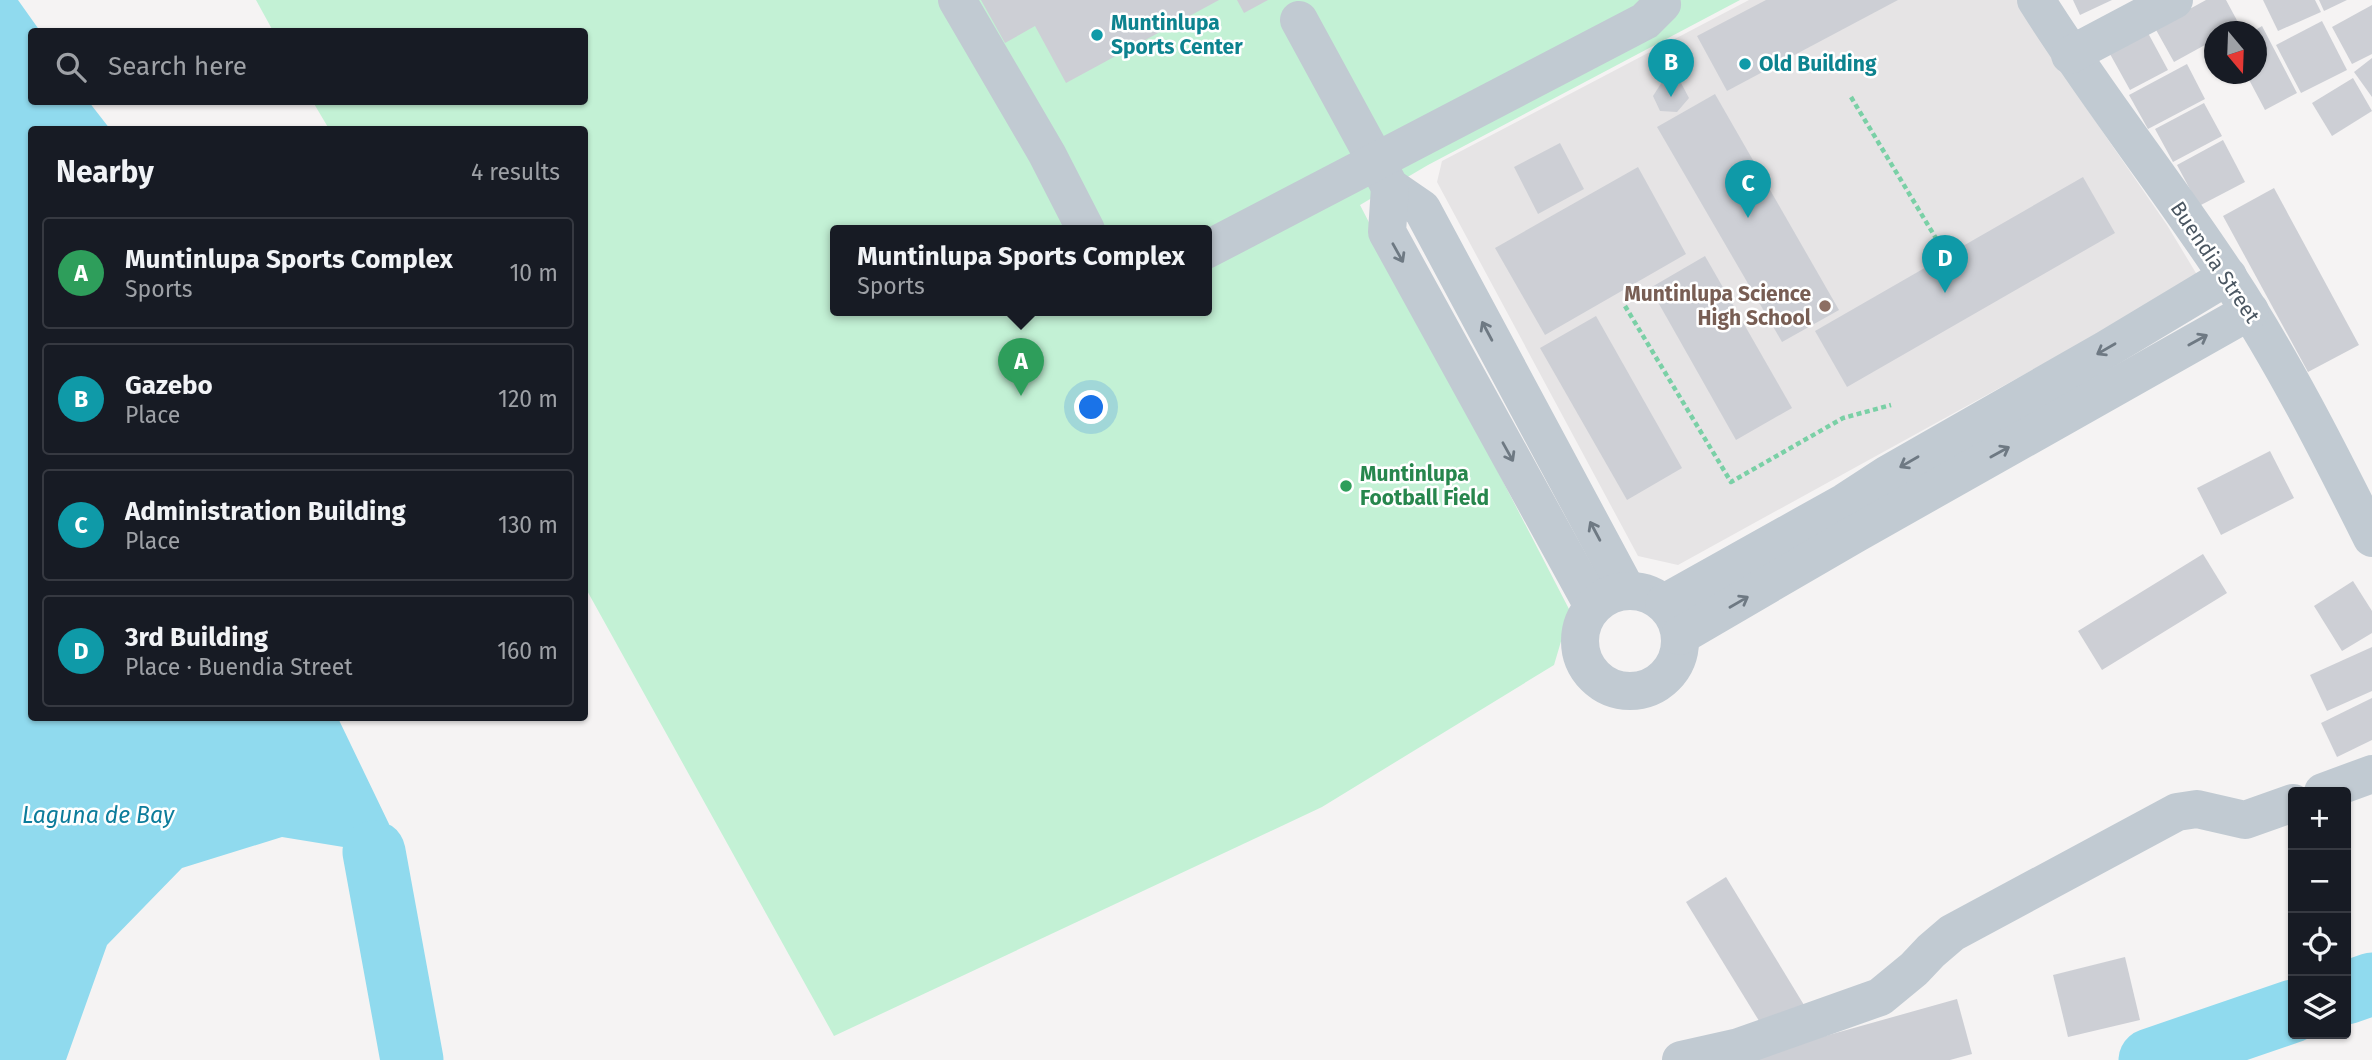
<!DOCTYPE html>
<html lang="en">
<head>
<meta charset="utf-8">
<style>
	:root { --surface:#171b24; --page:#20242c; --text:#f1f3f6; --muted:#9ea1a6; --line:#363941; --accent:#b45309 }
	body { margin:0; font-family:"Fira Sans",sans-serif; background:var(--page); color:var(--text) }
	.controls { position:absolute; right:21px; bottom:21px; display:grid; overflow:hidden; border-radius:7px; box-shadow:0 2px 5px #0004 }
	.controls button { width:63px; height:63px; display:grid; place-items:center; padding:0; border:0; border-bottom:2px solid var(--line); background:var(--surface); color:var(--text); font:35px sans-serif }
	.compass { position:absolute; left:2204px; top:21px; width:63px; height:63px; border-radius:50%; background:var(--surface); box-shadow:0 2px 5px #0004; rotate:161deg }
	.you { position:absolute; left:1092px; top:408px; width:24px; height:24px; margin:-18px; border:5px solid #fff; border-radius:50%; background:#1a73e8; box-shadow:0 0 0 10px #1a73e833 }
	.badge { display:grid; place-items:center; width:46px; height:46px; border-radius:50%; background:var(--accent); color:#fff; font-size:23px; font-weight:700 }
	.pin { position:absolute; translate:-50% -58px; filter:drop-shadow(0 2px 4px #0008) }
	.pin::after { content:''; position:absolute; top:37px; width:24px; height:21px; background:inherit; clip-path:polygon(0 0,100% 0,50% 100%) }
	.popup { position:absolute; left:830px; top:225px; width:382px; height:91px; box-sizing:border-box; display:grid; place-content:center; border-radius:7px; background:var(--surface); filter:drop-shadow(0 2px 5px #0005); font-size:23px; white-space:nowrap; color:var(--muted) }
	.popup b { font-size:26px; color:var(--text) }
	.popup::after { content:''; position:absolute; left:50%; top:100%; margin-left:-14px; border:14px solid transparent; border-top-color:var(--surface) }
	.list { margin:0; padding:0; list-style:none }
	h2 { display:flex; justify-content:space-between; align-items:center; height:91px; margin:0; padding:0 28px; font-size:30px }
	h2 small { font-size:23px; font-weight:400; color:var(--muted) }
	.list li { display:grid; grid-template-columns:46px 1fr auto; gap:21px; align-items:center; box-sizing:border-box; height:112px; margin:0 14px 14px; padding:0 14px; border:2px solid var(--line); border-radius:7px }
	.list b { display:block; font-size:26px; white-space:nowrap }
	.list p { margin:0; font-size:23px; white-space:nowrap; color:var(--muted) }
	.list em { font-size:23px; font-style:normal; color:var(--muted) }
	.icon { flex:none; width:38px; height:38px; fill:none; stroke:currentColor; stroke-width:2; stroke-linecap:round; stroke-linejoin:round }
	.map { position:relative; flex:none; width:2372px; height:1060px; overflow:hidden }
	.search { position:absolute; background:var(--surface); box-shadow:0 2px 5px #0004; left:28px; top:28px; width:560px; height:77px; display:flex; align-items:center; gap:18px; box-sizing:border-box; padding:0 24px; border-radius:7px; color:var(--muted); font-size:26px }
	.panel { position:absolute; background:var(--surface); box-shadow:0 2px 5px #0004; left:28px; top:126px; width:560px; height:595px; border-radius:7px }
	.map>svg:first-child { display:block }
</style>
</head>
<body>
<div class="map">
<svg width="2372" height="1060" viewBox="0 0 2372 1060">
	<rect width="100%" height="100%" fill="#f5f3f3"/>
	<!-- education -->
	<polygon fill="#e6e4e5" points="1749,0 2018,0 2080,99 2167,225 2199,278 1678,565 1638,556 1437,182 1442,161"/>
	<!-- green -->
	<path fill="#c3f1d5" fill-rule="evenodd" d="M256 0H1740L1428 165 1360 205 1570 611 1554 665 1322 807 834 1036 585 587 584 130 329 129 313 102H584V32L273 31ZM836 230H1206V310H836Z"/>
	<!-- water -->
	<polygon fill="#90daee" points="0,0 18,0 40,31 32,32 32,102 89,102 110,129 32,130 32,718 338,718 389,824 387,843 374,852 282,837 182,868 107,945 66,1060 0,1060"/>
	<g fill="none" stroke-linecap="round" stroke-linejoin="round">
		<!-- river -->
		<g stroke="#90daee" stroke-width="63">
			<polyline points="374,852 412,1060"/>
			<polyline points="2346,993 2372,984"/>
			<polyline points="2150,1060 2293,1011"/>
		</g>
	</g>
	<!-- building -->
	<g fill="#cdcfd5">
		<polygon points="981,0 1219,0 1066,83 1035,26 1005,43"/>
		<polygon points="1237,0 1268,0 1244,13"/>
		<polygon points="1766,0 1898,0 1727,91 1697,36"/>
		<polygon points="2073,0 2112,0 2080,15"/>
		<polygon points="2206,0 2226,0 2240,26 2231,32 2214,32 2214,40 2174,62 2155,28"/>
		<polygon points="2263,0 2315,0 2321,12 2278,31"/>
		<polygon points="2319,0 2347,0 2324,11"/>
		<polygon points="2372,5 2372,54 2352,64 2332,27"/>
		<polygon points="2322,21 2347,70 2301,93 2276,45"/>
		<polygon points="2262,26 2297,93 2265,110 2246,74 2256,74 2256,32 2252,32"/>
		<polygon points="2148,33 2168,70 2130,90 2110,54"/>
		<polygon points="2372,58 2372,97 2354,72"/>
		<polygon points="2187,64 2205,99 2148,129 2129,95"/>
		<polygon points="2353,78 2372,111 2332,136 2312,103"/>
		<polygon points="1662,82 1681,83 1689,98 1677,112 1660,111 1653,96"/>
		<polygon points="1715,94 1839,310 1782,342 1657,127"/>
		<polygon points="2204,103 2222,136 2173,162 2155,129"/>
		<polygon points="2223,140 2245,182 2199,206 2177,165"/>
		<polygon points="1560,143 1584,189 1538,214 1514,167"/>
		<polygon points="1638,167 1686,254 1545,335 1495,248"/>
		<polygon points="2083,177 2115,233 1847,387 1815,331"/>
		<polygon points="2274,188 2359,345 2308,372 2223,216"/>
		<polygon points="1705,256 1792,408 1736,440 1650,288"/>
		<polygon points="1596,316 1682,468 1627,500 1540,348"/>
		<polygon points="2270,451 2294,498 2221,535 2197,488"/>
		<polygon points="2203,554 2227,593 2102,670 2078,631"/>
		<polygon points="2353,581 2372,611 2372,633 2342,651 2314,606"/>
		<polygon points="2372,647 2372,691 2327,711 2310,675"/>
		<polygon points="2372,698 2372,740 2337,757 2321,723"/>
		<polygon points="1726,877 1804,1005 1764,1029 1686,902"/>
		<polygon points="2125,957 2140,1020 2068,1037 2053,975"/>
		<polygon points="1957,999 1972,1054 1950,1060 1748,1060 1747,1058"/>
	</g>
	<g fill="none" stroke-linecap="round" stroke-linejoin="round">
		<!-- path -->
		<g stroke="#7ad0a6" stroke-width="4.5" stroke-dasharray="5 3.5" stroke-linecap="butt">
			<polyline points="1851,97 1946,255"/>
			<polyline points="1625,306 1731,482 1843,418 1891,405"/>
		</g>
		<!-- minor -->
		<g stroke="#c1cad2" stroke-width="38">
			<polyline points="957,0 1047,154 1086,230"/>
			<path d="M2036 0C2096 96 2167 184 2229 279 2283 361 2328 450 2372 538"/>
			<polyline points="1299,20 1390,187 1422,209 1627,591"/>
			<polyline points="2070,55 2174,0"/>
			<polyline points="1390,187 1387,232 1593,606"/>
			<polyline points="1206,250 1645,21 1662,4 1661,0"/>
			<circle cx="1630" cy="641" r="50"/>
			<polyline points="1664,603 1845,502 1888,474 2105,350 2228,276"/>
			<polyline points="1680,636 1855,534 2250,311"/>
			<polyline points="2323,792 2372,774"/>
			<polyline points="1681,1060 1739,1047 1880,997 1914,969 1931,951 1952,933 2177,812 2197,809 2245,820 2293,803"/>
		</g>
	</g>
	<!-- one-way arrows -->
	<defs><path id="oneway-shaft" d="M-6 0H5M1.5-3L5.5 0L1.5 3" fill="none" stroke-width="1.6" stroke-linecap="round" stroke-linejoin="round" transform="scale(1.75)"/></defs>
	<g stroke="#6e7983">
		<use href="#oneway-shaft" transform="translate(1398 253) rotate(61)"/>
		<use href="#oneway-shaft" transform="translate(1487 331) rotate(-118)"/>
		<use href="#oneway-shaft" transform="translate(2198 340) rotate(-29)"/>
		<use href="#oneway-shaft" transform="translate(2106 349) rotate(150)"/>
		<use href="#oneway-shaft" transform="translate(1508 452) rotate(61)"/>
		<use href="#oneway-shaft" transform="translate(2000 452) rotate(-29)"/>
		<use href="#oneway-shaft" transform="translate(1909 462) rotate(150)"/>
		<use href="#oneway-shaft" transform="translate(1595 531) rotate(-118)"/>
		<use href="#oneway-shaft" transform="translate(1739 602) rotate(-30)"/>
	</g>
	<!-- markers -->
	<g fill="#0f9aa8" stroke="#fff" stroke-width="2.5">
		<circle cx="1097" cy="35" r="7"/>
		<circle cx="1745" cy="64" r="7"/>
	</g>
	<circle fill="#8d6e63" stroke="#fff" stroke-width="2.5" cx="1825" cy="306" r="7"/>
	<circle fill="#2e9e5b" stroke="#fff" stroke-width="2.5" cx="1346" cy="486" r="7"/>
	<g text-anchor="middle" stroke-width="5" stroke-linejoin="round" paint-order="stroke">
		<!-- culture labels -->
		<g font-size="21" font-weight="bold" fill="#0d838f" stroke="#fff" text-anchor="start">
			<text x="1111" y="30">Muntinlupa<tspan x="1111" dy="24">Sports Center</tspan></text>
			<text x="1759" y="71">Old Building</text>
		</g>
		<!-- street labels -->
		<g font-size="21" fill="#4a5661" stroke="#fff">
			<text transform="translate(2215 262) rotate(56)" y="7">Buendia Street</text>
		</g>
		<!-- education labels -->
		<g font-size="21" font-weight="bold" fill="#785e54" stroke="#fff" text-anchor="end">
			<text x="1811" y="301">Muntinlupa Science<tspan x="1811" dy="24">High School</tspan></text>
		</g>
		<!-- leisure labels -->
		<g font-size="21" font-weight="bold" fill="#27864d" stroke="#fff" text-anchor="start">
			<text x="1360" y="481">Muntinlupa<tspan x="1360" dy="24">Football Field</tspan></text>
		</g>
		<!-- water labels -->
		<g font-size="23" font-style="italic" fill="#0c7c9b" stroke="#fff">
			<text x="98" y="823">Laguna de Bay</text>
		</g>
	</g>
</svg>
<div class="controls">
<button>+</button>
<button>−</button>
<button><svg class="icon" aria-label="locate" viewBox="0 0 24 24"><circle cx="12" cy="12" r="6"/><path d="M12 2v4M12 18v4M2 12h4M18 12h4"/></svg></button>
<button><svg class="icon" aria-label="layers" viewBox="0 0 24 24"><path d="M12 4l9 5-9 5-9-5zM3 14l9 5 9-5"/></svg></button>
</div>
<svg class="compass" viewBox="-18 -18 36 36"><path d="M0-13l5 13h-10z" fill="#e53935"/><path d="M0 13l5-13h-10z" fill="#9ea1a6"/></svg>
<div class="you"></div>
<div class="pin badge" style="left:1021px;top:396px;background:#2e9e5b">A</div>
<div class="popup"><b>Muntinlupa Sports Complex</b>Sports</div>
<div class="pin badge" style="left:1671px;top:97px;background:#0f9aa8">B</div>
<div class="pin badge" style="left:1748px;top:218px;background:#0f9aa8">C</div>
<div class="pin badge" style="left:1945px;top:293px;background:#0f9aa8">D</div>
<div class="search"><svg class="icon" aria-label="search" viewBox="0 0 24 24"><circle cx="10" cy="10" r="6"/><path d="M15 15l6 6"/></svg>Search here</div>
<section class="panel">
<h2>Nearby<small>4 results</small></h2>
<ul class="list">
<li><span class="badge" style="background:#2e9e5b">A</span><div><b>Muntinlupa Sports Complex</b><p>Sports</p></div><em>10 m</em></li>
<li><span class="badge" style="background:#0f9aa8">B</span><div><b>Gazebo</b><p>Place</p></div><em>120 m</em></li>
<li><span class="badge" style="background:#0f9aa8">C</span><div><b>Administration Building</b><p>Place</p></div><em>130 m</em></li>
<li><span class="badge" style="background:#0f9aa8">D</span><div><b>3rd Building</b><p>Place · Buendia Street</p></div><em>160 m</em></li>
</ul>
</section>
</div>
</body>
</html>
